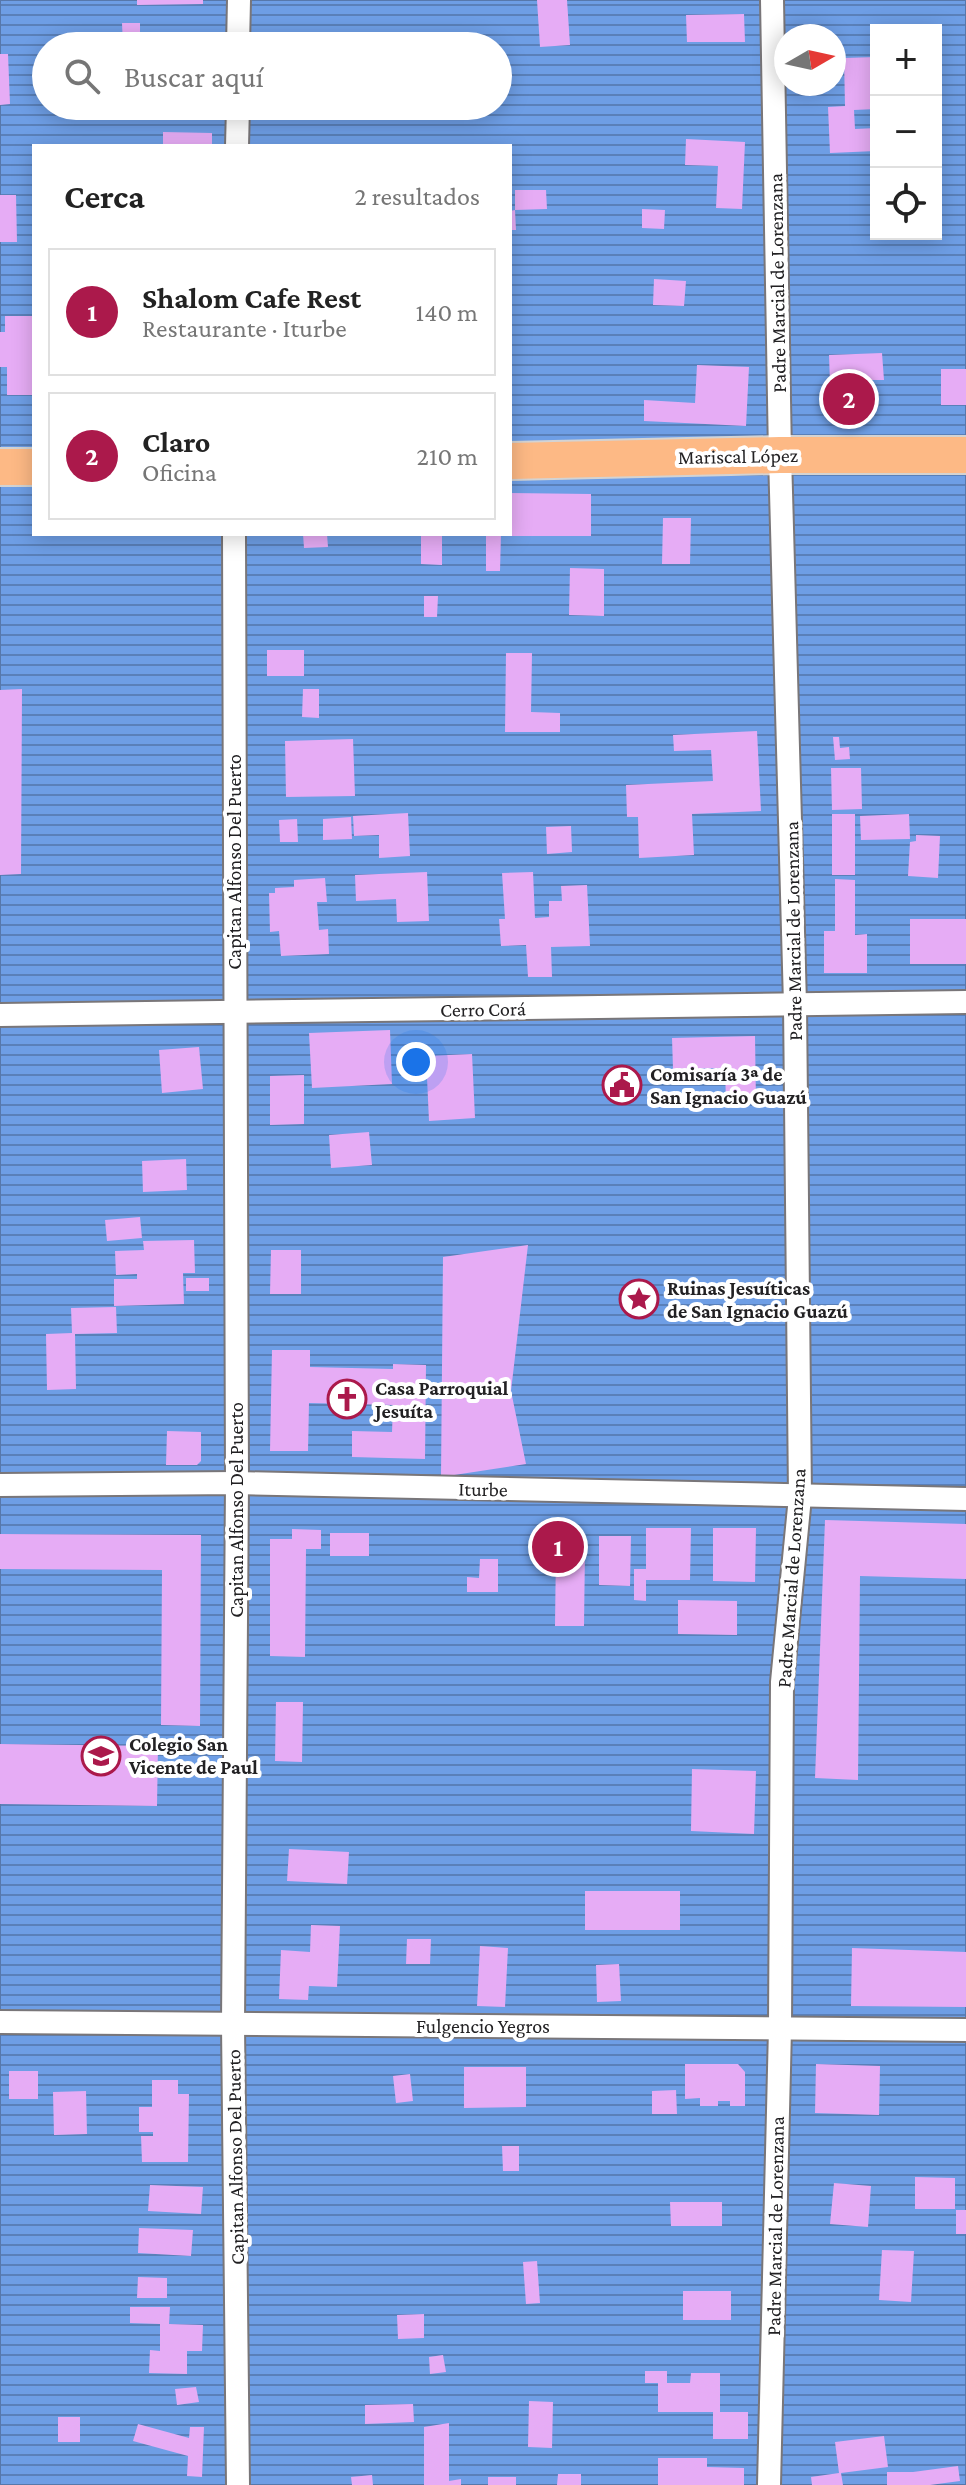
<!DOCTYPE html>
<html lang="es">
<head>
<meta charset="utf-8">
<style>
	:root { --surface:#fff; --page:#f2f2f2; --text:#222; --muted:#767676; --line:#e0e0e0; --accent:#ab194b }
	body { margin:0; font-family:"Crimson Pro",serif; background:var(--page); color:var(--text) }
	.controls { position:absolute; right:24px; top:24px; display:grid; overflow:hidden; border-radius:0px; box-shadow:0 4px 20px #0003 }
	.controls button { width:72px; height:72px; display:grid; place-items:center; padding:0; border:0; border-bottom:2px solid var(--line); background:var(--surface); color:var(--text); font:40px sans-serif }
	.compass { position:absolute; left:774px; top:24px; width:72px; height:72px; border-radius:50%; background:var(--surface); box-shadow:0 4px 20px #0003; rotate:81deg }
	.you { position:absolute; left:416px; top:1062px; width:28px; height:28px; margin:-20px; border:6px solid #fff; border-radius:50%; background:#1a73e8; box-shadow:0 0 0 12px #1a73e833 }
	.badge { display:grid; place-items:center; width:52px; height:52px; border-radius:50%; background:var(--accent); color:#fff; font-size:26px; font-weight:700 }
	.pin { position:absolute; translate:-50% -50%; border:4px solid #fff; box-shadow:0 2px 8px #0006 }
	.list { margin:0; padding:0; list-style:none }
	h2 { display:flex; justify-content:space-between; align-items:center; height:104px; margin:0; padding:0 32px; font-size:34px }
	h2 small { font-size:26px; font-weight:400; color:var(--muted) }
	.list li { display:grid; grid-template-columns:52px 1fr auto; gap:24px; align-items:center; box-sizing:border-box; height:128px; margin:0 16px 16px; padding:0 16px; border:2px solid var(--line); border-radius:0px }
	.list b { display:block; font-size:30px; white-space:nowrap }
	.list p { margin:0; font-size:26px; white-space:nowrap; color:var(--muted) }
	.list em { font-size:26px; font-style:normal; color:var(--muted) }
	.icon { flex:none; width:44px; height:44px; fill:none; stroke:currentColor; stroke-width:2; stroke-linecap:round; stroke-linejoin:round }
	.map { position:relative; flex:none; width:966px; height:2485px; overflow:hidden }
	.search { position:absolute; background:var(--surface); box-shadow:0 4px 20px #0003; left:32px; top:32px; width:480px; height:88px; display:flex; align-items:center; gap:20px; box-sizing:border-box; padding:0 28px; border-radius:44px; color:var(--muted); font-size:30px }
	.panel { position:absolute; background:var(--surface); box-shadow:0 4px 20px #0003; left:32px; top:144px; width:480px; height:392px; border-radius:0px }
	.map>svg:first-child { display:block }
</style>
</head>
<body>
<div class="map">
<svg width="966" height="2485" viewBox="0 0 966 2485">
	<defs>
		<pattern id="water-rules" width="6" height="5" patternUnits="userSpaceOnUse" patternTransform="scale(2)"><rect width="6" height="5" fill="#6e9ee5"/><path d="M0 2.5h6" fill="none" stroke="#5a80b9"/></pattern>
	</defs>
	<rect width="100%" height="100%" fill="#f9f6fa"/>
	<!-- water -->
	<path fill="url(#water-rules)" stroke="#5778ab" stroke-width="2" fill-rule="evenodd" d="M0 0H966V2485H0ZM876 30H936V234H876ZM786 36H834V84H786ZM46 46H498V106H46ZM34 146H510V534H34Z"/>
	<!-- building -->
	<g fill="#e6acf5">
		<polygon points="137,0 203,0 203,4 137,5"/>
		<polygon points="537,0 567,0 570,45 540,47"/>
		<polygon points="744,14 745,42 687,42 686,15"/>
		<polygon points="122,23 140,23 140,46 123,46"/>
		<polygon points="350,36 398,37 398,46 350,46"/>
		<polygon points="0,54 8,54 10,104 0,105"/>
		<polygon points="876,57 876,109 854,110 855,129 876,128 876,151 830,153 828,107 845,106 844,58"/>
		<polygon points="163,132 212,133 212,146 163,146"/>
		<polygon points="686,139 745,142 742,209 716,208 718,166 685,165"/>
		<polygon points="515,190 546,190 547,209 515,210 516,230 510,230 510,211 515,210"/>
		<polygon points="0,195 16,195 17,242 0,242"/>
		<polygon points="642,209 665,210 664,229 642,228"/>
		<polygon points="654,279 686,281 684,306 653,305"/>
		<polygon points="5,316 34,316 34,395 7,395 7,367 0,367 0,332 5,332"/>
		<polygon points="882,353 884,380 868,380 869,411 831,413 829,355"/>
		<polygon points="697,365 749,367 746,426 644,421 644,400 695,403"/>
		<rect x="941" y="369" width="25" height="36"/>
		<polygon points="510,493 591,494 591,536 510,536"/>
		<polygon points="663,518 691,518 690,564 662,564"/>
		<polygon points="303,534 327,534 328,547 304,548"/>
		<polygon points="421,534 442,534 442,565 421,564"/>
		<polygon points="486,534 501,534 500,571 486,571"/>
		<polygon points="570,568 604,569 604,616 569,615"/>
		<polygon points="424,596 438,596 437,617 424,617"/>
		<rect x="267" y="650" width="37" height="26"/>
		<polygon points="506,653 532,653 531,712 560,713 560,732 505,732"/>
		<polygon points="22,689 21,874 0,875 0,690"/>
		<polygon points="303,689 319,689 319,718 302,717"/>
		<polygon points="757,731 761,811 692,814 694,855 639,858 638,817 627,817 626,785 713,781 711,750 674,751 673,735"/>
		<polygon points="833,737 839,737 840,748 849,747 850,759 835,760"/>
		<polygon points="353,739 355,796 286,797 285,741"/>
		<polygon points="831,768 861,768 862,809 832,810"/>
		<polygon points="408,813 410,856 379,858 379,835 354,836 353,816"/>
		<rect x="832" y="814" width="23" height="61"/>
		<polygon points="909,814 910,839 861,840 860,816"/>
		<polygon points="351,817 352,839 323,840 323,819"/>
		<polygon points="297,819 298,842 280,842 279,820"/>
		<polygon points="571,826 572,852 547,854 546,827"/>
		<polygon points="916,835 940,836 938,878 908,876 910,842 916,841"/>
		<polygon points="427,872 429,921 397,922 396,899 356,901 355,875"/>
		<polygon points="533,872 535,918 549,917 549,901 562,901 561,886 587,885 590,946 551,947 552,977 528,977 526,945 501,946 499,919 505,919 502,873"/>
		<polygon points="325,878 327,902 317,902 319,930 328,929 329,954 281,956 279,931 270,932 269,893 275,893 275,888 294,887 294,880"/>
		<polygon points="835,879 855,880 855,935 867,934 867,973 824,973 824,931 835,931"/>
		<rect x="910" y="919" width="56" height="45"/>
		<polygon points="390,1030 392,1084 312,1088 309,1033"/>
		<polygon points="755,1036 756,1103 726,1103 725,1068 673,1069 672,1038"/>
		<polygon points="199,1047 203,1089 162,1093 159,1050"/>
		<polygon points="472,1054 475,1118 429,1121 426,1056"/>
		<polygon points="304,1075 304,1124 270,1125 270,1076"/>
		<polygon points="369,1132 372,1165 331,1168 329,1135"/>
		<polygon points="186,1159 187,1190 143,1192 142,1161"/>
		<polygon points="140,1217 142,1238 107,1241 105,1220"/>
		<polygon points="194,1240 195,1273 183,1273 184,1304 114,1306 114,1279 137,1279 137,1274 116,1275 115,1251 144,1250 143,1241"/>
		<polygon points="528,1245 511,1391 526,1464 441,1477 443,1257"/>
		<polygon points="271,1250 301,1250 301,1294 270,1294"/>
		<rect x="186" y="1278" width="23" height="13"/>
		<polygon points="116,1307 117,1333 75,1334 76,1389 47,1390 46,1334 72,1333 71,1308"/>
		<polygon points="272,1350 310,1350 310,1367 393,1369 393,1364 426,1365 425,1459 352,1457 352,1431 392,1432 393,1405 309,1403 308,1451 270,1451"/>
		<polygon points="167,1431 201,1432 201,1461 197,1465 166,1465"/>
		<polygon points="825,1520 966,1524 966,1579 860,1576 858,1780 815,1778"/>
		<polygon points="646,1528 691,1528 690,1580 646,1580 646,1601 634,1600 634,1569 646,1569"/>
		<polygon points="713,1528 756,1528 755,1582 713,1581"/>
		<polygon points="292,1529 321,1530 321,1549 306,1549 305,1657 270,1656 270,1539 292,1539"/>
		<rect x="330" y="1533" width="39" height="23"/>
		<polygon points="0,1534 201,1535 200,1726 161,1725 162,1570 0,1569"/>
		<polygon points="599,1536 631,1536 630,1586 599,1585"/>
		<polygon points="556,1549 585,1549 584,1626 555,1626"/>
		<polygon points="480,1559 498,1559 498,1592 467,1592 467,1577 479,1578"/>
		<polygon points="678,1600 737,1601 737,1635 678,1634"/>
		<polygon points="276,1702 303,1702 302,1762 275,1761"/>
		<polygon points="0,1744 158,1746 157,1806 0,1804"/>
		<polygon points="692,1769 756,1771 754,1834 691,1831"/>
		<polygon points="289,1849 349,1852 347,1884 287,1881"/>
		<rect x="585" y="1891" width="95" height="39"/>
		<polygon points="311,1925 340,1926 337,1987 309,1986 308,2000 279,1999 281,1950 310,1952"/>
		<polygon points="407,1939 431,1939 430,1964 406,1964"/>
		<polygon points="480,1946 508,1948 505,2007 477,2006"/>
		<polygon points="852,1948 966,1952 966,2007 851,2006"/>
		<polygon points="619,1964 621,2001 597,2002 596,1965"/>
		<polygon points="685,2064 738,2064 745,2072 745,2106 730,2106 730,2101 718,2101 718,2106 700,2106 700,2098 685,2099"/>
		<polygon points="816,2064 880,2066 879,2115 815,2113"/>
		<polygon points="464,2067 526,2067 526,2107 464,2108"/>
		<rect x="9" y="2071" width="29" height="28"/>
		<polygon points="410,2074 413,2101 396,2103 393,2076"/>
		<polygon points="152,2080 178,2080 178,2094 189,2094 188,2162 142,2162 141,2136 153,2136 153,2132 139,2132 139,2107 152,2107"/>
		<polygon points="676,2090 677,2114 652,2114 652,2091"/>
		<polygon points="86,2091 87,2134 54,2135 53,2092"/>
		<polygon points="502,2146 519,2146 519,2171 503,2171"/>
		<polygon points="915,2177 955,2178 955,2209 915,2209"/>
		<polygon points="834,2183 871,2186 868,2227 830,2224"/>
		<polygon points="150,2185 203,2187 201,2214 148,2211"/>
		<polygon points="670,2202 722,2202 722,2226 671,2226"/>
		<rect x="956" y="2210" width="10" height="24"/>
		<polygon points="139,2228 193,2230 191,2256 138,2253"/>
		<polygon points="882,2250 914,2251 911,2302 879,2300"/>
		<polygon points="537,2261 540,2303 526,2304 523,2262"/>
		<polygon points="138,2277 167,2278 167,2298 137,2298"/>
		<rect x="683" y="2291" width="48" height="29"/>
		<polygon points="130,2307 170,2307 169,2324 203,2325 202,2351 187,2351 187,2374 149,2373 150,2350 160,2351 160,2324 130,2323"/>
		<polygon points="424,2314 424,2338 398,2339 397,2315"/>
		<polygon points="443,2355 446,2372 430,2374 429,2357"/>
		<polygon points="645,2371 667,2371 667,2383 690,2383 691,2373 720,2373 720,2412 748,2412 748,2439 713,2439 713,2412 658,2412 658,2383 645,2383"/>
		<polygon points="196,2387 199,2402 177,2405 175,2389"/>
		<polygon points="529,2401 553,2402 552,2448 528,2447"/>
		<polygon points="413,2404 414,2422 365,2424 365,2405"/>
		<rect x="58" y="2417" width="22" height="25"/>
		<polygon points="449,2423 449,2481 461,2479 461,2485 424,2485 424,2427"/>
		<polygon points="138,2424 189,2438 190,2427 204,2427 202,2477 187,2476 188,2456 133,2441"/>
		<polygon points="884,2436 888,2467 841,2473 843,2485 812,2485 811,2477 839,2473 835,2442"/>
		<polygon points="658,2458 707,2458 707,2467 744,2468 744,2485 658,2485"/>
		<polygon points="958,2466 960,2481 930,2485 887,2485 887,2472 913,2472"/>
		<polygon points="558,2474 581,2474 581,2485 557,2485"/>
		<polygon points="372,2475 373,2485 352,2485 351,2477"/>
		<rect x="488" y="2477" width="28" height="8"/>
	</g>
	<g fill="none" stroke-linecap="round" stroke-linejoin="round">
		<!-- street casing -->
		<g stroke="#797679" stroke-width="26">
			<g id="street">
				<polyline points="238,46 239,0"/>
				<polyline points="237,146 238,106"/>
				<polyline points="234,534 237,1483 233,2025 238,2485"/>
				<polyline points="0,1015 966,1002"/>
				<polyline points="0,1485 237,1483 966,1499"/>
				<polyline points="0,2022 966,2030"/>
				<polyline points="769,2485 780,2028 782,1682 800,1497 795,1004 780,455 772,0"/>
			</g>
		</g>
		<!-- primary casing -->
		<g stroke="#d3d3d3" stroke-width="40">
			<g id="primary">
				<polyline points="510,461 780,455 966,455"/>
				<polyline points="0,467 34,467"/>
			</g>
		</g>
		<!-- street -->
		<use href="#street" stroke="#fff" stroke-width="22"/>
		<!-- primary -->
		<use href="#primary" stroke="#fdb985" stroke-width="36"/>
	</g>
	<!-- icons -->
	<defs>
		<g id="civic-ring" transform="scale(2)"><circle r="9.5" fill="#fff" stroke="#ab194b" stroke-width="1.5"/><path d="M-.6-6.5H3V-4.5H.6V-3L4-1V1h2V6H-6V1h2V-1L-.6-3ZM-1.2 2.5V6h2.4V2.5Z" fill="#ab194b"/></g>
		<g id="sight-ring" transform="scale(2)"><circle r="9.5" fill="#fff" stroke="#ab194b" stroke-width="1.5"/><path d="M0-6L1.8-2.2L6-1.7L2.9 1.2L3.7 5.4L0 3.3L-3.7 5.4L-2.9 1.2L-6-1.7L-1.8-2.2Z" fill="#ab194b"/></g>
		<g id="church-ring" transform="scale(2)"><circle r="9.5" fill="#fff" stroke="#ab194b" stroke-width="1.5"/><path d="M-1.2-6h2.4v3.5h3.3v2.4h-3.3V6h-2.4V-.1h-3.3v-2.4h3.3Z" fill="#ab194b"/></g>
		<g id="school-ring" transform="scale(2)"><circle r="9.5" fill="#fff" stroke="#ab194b" stroke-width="1.5"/><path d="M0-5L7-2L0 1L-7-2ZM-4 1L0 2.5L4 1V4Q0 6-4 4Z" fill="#ab194b"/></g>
	</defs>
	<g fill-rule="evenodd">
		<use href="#civic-ring" x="622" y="1085"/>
		<use href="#sight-ring" x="639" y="1299"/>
		<use href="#church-ring" x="347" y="1399"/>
		<use href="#school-ring" x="101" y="1756"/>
	</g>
	<g text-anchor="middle" stroke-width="8" stroke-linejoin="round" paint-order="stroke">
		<!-- street labels -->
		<g font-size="20" fill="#222123" stroke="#fff">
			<text transform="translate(777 283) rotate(-91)" y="7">Padre Marcial de Lorenzana</text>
			<text transform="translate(738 456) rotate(-1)" y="7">Mariscal López</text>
			<text transform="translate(234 862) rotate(-90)" y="7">Capitan Alfonso Del Puerto</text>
			<text transform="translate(793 931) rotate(-91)" y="7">Padre Marcial de Lorenzana</text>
			<text transform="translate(483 1009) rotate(-1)" y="7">Cerro Corá</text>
			<text transform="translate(483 1489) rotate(1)" y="7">Iturbe</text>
			<text transform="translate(236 1510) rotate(-90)" y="7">Capitan Alfonso Del Puerto</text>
			<text transform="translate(791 1578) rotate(-86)" y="7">Padre Marcial de Lorenzana</text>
			<text x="483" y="2033">Fulgencio Yegros</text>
			<text transform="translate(235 2157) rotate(-91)" y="7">Capitan Alfonso Del Puerto</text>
			<text transform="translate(775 2226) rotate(-89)" y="7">Padre Marcial de Lorenzana</text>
		</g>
		<!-- poi labels -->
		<g font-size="20" font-weight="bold" fill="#222123" stroke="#fff" text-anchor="start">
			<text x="650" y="1081">Comisaría 3ª de<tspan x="650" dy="23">San Ignacio Guazú</tspan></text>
			<text x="667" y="1295">Ruinas Jesuíticas<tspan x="667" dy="23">de San Ignacio Guazú</tspan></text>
			<text x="375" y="1395">Casa Parroquial<tspan x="375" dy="23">Jesuíta</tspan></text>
			<text x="129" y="1751">Colegio San<tspan x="129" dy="23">Vicente de Paul</tspan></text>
		</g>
	</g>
</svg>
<div class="controls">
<button>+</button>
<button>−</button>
<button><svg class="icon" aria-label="locate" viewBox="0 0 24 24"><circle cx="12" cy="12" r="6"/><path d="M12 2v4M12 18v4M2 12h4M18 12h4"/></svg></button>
</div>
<svg class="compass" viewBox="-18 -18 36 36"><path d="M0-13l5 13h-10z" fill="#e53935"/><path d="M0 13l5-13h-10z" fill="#767676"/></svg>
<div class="you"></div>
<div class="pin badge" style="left:558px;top:1547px">1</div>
<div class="pin badge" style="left:849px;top:399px">2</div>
<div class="search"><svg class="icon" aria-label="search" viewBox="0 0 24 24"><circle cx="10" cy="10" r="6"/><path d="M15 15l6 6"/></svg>Buscar aquí</div>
<section class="panel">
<h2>Cerca<small>2 resultados</small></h2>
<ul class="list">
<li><span class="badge">1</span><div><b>Shalom Cafe Rest</b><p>Restaurante · Iturbe</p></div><em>140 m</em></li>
<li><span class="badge">2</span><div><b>Claro</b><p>Oficina</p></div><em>210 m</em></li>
</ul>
</section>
</div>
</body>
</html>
